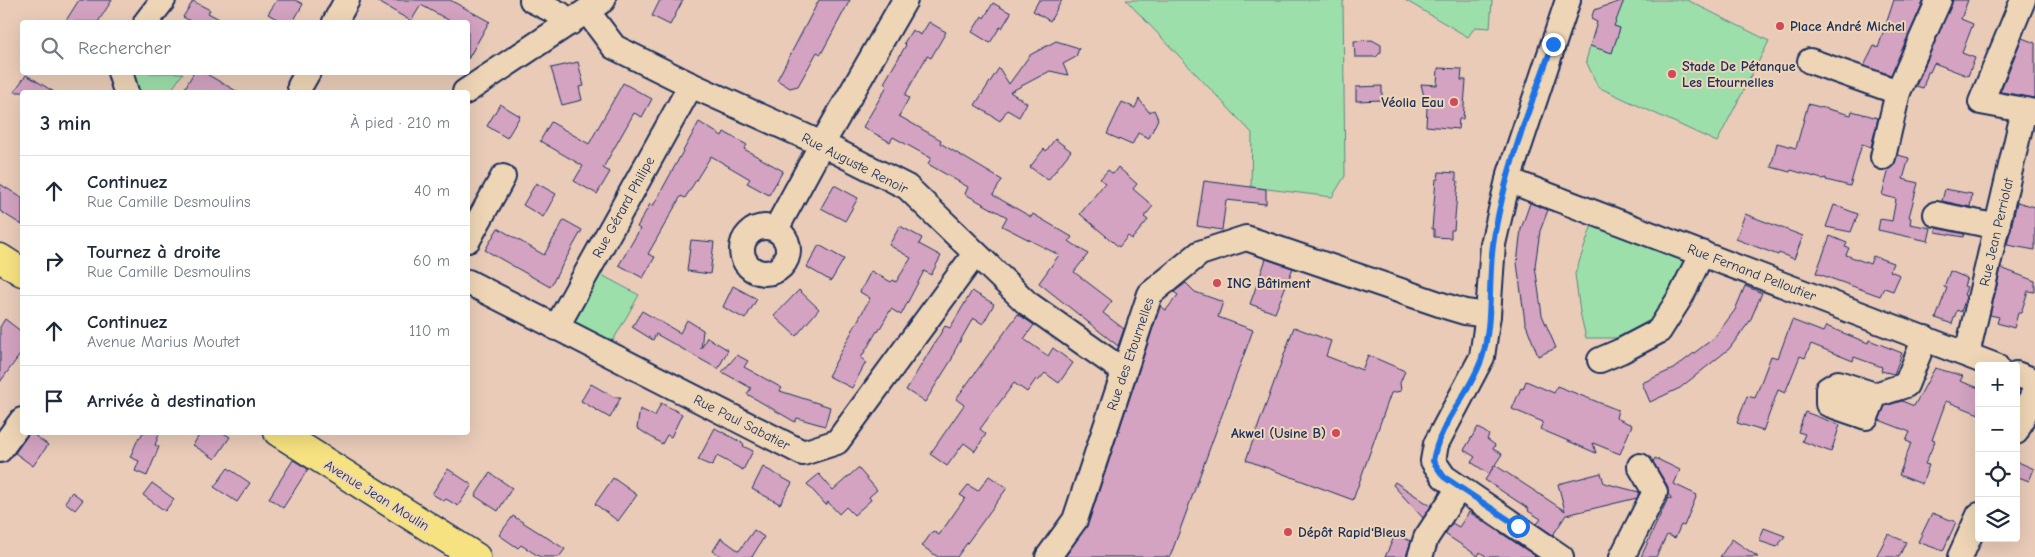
<!DOCTYPE html>
<html lang="fr">
<head>
<meta charset="utf-8">
<style>
	:root { --surface:#fff; --page:#f6f6f7; --text:#1f2937; --muted:#747a83; --line:#e0e1e3 }
	body { margin:0; font-family:"Comic Neue",sans-serif; background:var(--page); color:var(--text) }
	.controls { position:absolute; right:15px; bottom:15px; display:grid; overflow:hidden; border-radius:5px; box-shadow:0 5px 20px #0002 }
	.controls button { width:45px; height:45px; display:grid; place-items:center; padding:0; border:0; border-bottom:1px solid var(--line); background:var(--surface); color:var(--text); font:25px sans-serif }
	.stop { position:absolute; width:15px; height:15px; margin:-11px; border:4px solid #1a73e8; border-radius:50%; background:#fff }
	.stop.end { background:#1a73e8; border-color:#fff; box-shadow:0 1px 5px #0008 }
	.list { margin:0; padding:0; list-style:none }
	h2 { display:flex; justify-content:space-between; align-items:center; height:65px; margin:0; padding:0 20px; font-size:21px }
	h2 small { font-size:16px; font-weight:400; color:var(--muted) }
	.list li { display:grid; grid-template-columns:32px 1fr auto; gap:15px; align-items:center; box-sizing:border-box; height:70px; padding:0 20px; border-top:1px solid var(--line) }
	.list b { display:block; font-size:19px; white-space:nowrap }
	.list p { margin:0; font-size:16px; white-space:nowrap; color:var(--muted) }
	.list em { font-size:16px; font-style:normal; color:var(--muted) }
	.icon { flex:none; width:28px; height:28px; fill:none; stroke:currentColor; stroke-width:2; stroke-linecap:round; stroke-linejoin:round }
	.map { position:relative; flex:none; width:2035px; height:557px; overflow:hidden }
	.search { position:absolute; background:var(--surface); box-shadow:0 5px 20px #0002; left:20px; top:20px; width:450px; height:55px; display:flex; align-items:center; gap:12px; box-sizing:border-box; padding:0 18px; border-radius:5px; color:var(--muted); font-size:19px }
	.panel { position:absolute; background:var(--surface); box-shadow:0 5px 20px #0002; left:20px; top:90px; width:450px; height:345px; border-radius:5px }
	.map>svg:first-child { display:block }
</style>
</head>
<body>
<div class="map">
<svg width="2035" height="557" viewBox="0 0 2035 557">
	<rect width="100%" height="100%" fill="#e9cbb8"/>
	<filter id="ink" filterUnits="userSpaceOnUse"><feTurbulence type="fractalNoise" baseFrequency=".02" numOctaves="2"/><feDisplacementMap in="SourceGraphic" scale="10" xChannelSelector="R" yChannelSelector="G"/><feConvolveMatrix kernelMatrix="1 2 1 2 8 2 1 2 1" color-interpolation-filters="sRGB"/></filter>
	<g filter="url(#ink)">
		<!-- green -->
		<g fill="#9ddfaa" stroke="#5c8784">
			<polygon points="1126,0 1345,0 1343,2 1345,176 1332,197 1251,187 1252,133"/>
			<polygon points="1405,0 1492,0 1490,28 1475,27 1468,37"/>
			<polygon points="1624,0 1687,0 1769,41 1717,142 1598,87 1586,61 1590,46 1612,52 1620,28 1605,23 1621,7"/>
			<polygon points="130,73 183,73 170,92 144,92 134,86"/>
			<polygon points="1593,222 1680,249 1686,265 1661,319 1631,338 1586,338 1580,312 1575,274"/>
			<polygon points="596,272 639,295 611,344 574,325 572,314"/>
		</g>
		<!-- building -->
		<g fill="#d3a3c1" stroke="#1b2f5e">
			<polygon points="79,0 112,0 98,22 65,22"/>
			<polygon points="277,0 295,0 303,4 293,22 282,22 268,14"/>
			<polygon points="375,0 450,0 490,22 489,22 468,59 468,22 452,22 421,5 411,21"/>
			<polygon points="660,0 683,0 670,25 652,16"/>
			<polygon points="819,0 850,0 821,54 817,52 798,86 790,88 777,80"/>
			<polygon points="1039,0 1062,0 1050,21 1033,11"/>
			<polygon points="1624,0 1614,26 1620,28 1612,53 1590,46 1597,22 1591,19 1594,10"/>
			<polygon points="1894,0 1924,0 1891,75 1864,66 1874,46 1878,48"/>
			<polygon points="1953,0 1968,0 1961,19 1973,24 1962,53 1975,58 1968,76 1934,63 1930,72 1928,72 1923,88 1916,86"/>
			<polygon points="193,1 210,10 208,13 225,22 192,22 183,17"/>
			<polygon points="993,3 1011,13 1002,28 1000,27 990,43 972,32 982,16 984,18"/>
			<polygon points="929,22 946,32 931,58 927,56 905,95 909,98 899,116 941,140 940,143 1002,180 993,195 1031,217 1033,214 1072,237 1069,241 1088,254 1074,272 1112,301 1103,313 1124,329 1118,346 1039,283 1059,255 1002,226 1007,217 965,194 968,187 928,164 931,158 893,137 890,142 863,127 887,86 884,83 906,45 904,43 912,30 921,35"/>
			<polygon points="2022,38 2035,43 2035,98 2000,92"/>
			<polygon points="1372,40 1381,45 1381,52 1376,57 1355,57 1354,41"/>
			<polygon points="1056,41 1079,48 1076,57 1063,64 1068,75 1050,71 1010,92 1027,103 1019,117 1007,110 1000,121 975,105 999,68 1009,84 1030,55"/>
			<polygon points="578,62 584,86 579,87 582,100 562,105 551,68"/>
			<polygon points="1438,68 1462,69 1461,80 1466,80 1463,119 1459,119 1458,129 1426,126 1427,109 1421,84 1437,85"/>
			<polygon points="194,72 203,72 238,92 193,92 185,88"/>
			<polygon points="26,75 35,80 54,92 14,92"/>
			<polygon points="623,83 652,99 642,117 634,113 603,168 610,172 597,194 574,181 583,166 540,141 551,122 589,144"/>
			<polygon points="1382,86 1382,100 1356,101 1356,87"/>
			<polygon points="1139,99 1149,112 1154,110 1158,119 1149,138 1138,133 1132,145 1107,134 1122,102 1135,108"/>
			<polygon points="500,104 520,116 507,138 487,126"/>
			<polygon points="1808,104 1851,115 1852,111 1878,118 1871,147 1862,144 1850,186 1826,180 1826,178 1822,179 1791,170 1790,172 1771,167 1777,143 1796,148"/>
			<polygon points="699,122 722,136 724,132 747,145 744,149 783,171 769,195 747,183 750,179 711,156 685,198 681,196 648,254 655,257 643,278 619,265 640,229 637,227 650,204 653,206"/>
			<polygon points="1055,139 1071,151 1048,180 1030,167 1044,149 1046,151"/>
			<polygon points="1898,155 1909,158 1903,179 1918,183 1909,217 1911,218 1910,224 1931,228 1928,241 1878,230 1880,219 1892,221 1896,199 1882,195 1889,169 1893,166"/>
			<polygon points="1118,167 1137,184 1133,189 1153,206 1144,217 1148,220 1132,239 1128,236 1119,247 1080,214 1105,183 1100,179 1108,170 1113,174"/>
			<polygon points="1439,172 1456,173 1456,180 1458,181 1454,230 1451,230 1451,238 1434,237 1434,229 1432,229 1436,179 1438,179"/>
			<polygon points="1204,181 1266,189 1266,204 1226,200 1222,230 1197,226"/>
			<polygon points="536,183 556,194 543,217 523,205"/>
			<polygon points="0,184 22,198 22,225 0,211"/>
			<polygon points="834,185 858,198 845,221 821,208"/>
			<polygon points="1945,189 1972,194 1970,207 1942,201"/>
			<polygon points="2017,202 2035,207 2035,250 2007,245"/>
			<polygon points="1530,203 1548,210 1540,231 1535,266 1542,315 1556,348 1538,356 1525,322 1517,263 1521,229"/>
			<polygon points="1834,205 1858,214 1851,232 1826,227"/>
			<polygon points="1745,214 1803,236 1794,259 1779,253 1778,255 1736,239"/>
			<polygon points="564,220 582,230 550,287 485,250 498,228 544,255"/>
			<polygon points="900,226 922,238 919,244 941,256 931,275 924,271 901,315 891,309 878,332 877,331 861,358 866,362 852,388 828,376 870,298 860,292 871,271 891,282 893,280 896,282 911,258 889,245"/>
			<polygon points="1937,228 1964,234 1963,237 1936,232"/>
			<polygon points="1830,236 1847,243 1845,247 1849,248 1846,255 1870,264 1873,256 1893,263 1890,271 1900,275 1893,291 1884,288 1880,296 1816,273"/>
			<polygon points="691,240 714,242 710,274 687,271"/>
			<polygon points="819,245 844,259 831,281 807,267"/>
			<polygon points="1266,259 1293,268 1275,313 1250,304"/>
			<polygon points="2001,268 2035,281 2035,292 2028,291 2021,313 2018,313 2014,328 1997,323 1999,317 1990,315"/>
			<polygon points="1950,271 1967,278 1964,286 1967,287 1964,295 1966,296 1965,300 1961,312 1957,310 1952,324 1936,318 1947,288 1944,287"/>
			<polygon points="1186,283 1195,292 1223,302 1218,317 1253,330 1170,557 1065,557 1088,524 1160,306 1166,310 1178,295 1174,292"/>
			<polygon points="733,286 757,299 745,319 723,307"/>
			<polygon points="1745,286 1762,293 1750,321 1729,349 1680,388 1650,402 1642,383 1673,369 1714,338 1735,310"/>
			<polygon points="799,290 819,309 796,336 774,316"/>
			<polygon points="972,291 994,304 983,324 973,318 955,350 952,359 925,402 906,390 945,326 950,328"/>
			<polygon points="642,311 680,333 687,320 703,330 701,349 707,337 728,350 718,369 656,334 653,340 632,327"/>
			<polygon points="1018,314 1034,325 1024,339 1048,356 1053,348 1073,363 1059,383 1045,373 1038,381 1036,379 1027,392 1014,383 980,429 986,434 975,451 964,443 947,466 930,454 964,405 956,399"/>
			<polygon points="5,319 22,332 22,352 0,382 0,327"/>
			<polygon points="1792,320 1823,332 1826,326 1868,343 1869,340 1902,353 1894,374 1881,371 1882,367 1854,357 1853,361 1811,344 1805,358 1800,356 1785,393 1778,390 1763,431 1737,423 1747,396 1755,398 1771,356 1778,358"/>
			<polygon points="1294,327 1331,341 1326,356 1362,370 1368,355 1405,371 1400,383 1401,391 1391,393 1353,500 1246,460"/>
			<polygon points="737,355 748,361 744,367 782,388 780,391 830,407 825,426 797,418 795,422 747,394 751,388 722,372"/>
			<polygon points="1935,368 1963,376 1960,381 1979,388 1979,414 1946,401 1932,440 1935,441 1925,464 1929,465 1922,484 1899,475 1911,443 1906,441 1910,432 1879,420 1885,406 1902,401 1914,406"/>
			<polygon points="1526,381 1554,393 1557,386 1618,410 1616,418 1632,425 1620,454 1593,443 1596,453 1540,429 1543,422 1512,409 1521,388 1523,389"/>
			<polygon points="591,384 614,397 621,397 610,418 581,401"/>
			<polygon points="661,403 682,414 671,437 667,435 662,444 637,428 640,409 655,416"/>
			<polygon points="1805,412 1840,425 1831,452 1802,441 1805,434 1798,432"/>
			<polygon points="1478,427 1489,435 1487,439 1495,445 1493,449 1502,454 1489,474 1471,462 1475,457 1464,450"/>
			<polygon points="715,428 744,444 743,446 753,451 743,470 717,456 712,466 698,460"/>
			<polygon points="30,432 48,445 33,466 15,453"/>
			<polygon points="143,432 160,432 155,445 159,447 147,476 135,471 139,461 130,457 139,437 140,438"/>
			<polygon points="201,432 222,432 230,437 215,459 193,445"/>
			<polygon points="1655,458 1680,470 1674,484 1697,495 1684,526 1681,525 1675,538 1667,535 1656,557 1641,557 1668,498 1672,499 1668,494 1667,485 1653,462"/>
			<polygon points="293,460 308,469 283,508 269,498"/>
			<polygon points="2016,461 2034,469 2029,481 2016,476"/>
			<polygon points="1495,465 1565,511 1558,484 1601,473 1604,483 1639,492 1637,498 1566,515 1553,535 1537,524 1541,519 1528,511 1529,509 1485,480"/>
			<polygon points="763,467 792,483 780,504 752,489"/>
			<polygon points="228,468 250,483 237,502 214,487"/>
			<polygon points="858,468 877,490 869,497 871,500 854,515 846,507 839,514 828,502 826,505 807,484 819,474 833,490"/>
			<polygon points="448,469 472,485 458,506 446,499 444,501 432,494"/>
			<polygon points="490,473 512,488 498,511 475,496"/>
			<polygon points="989,476 1007,488 957,557 938,557 922,546 933,531 939,535 965,498 960,495 968,485 978,491"/>
			<polygon points="613,478 637,495 618,521 595,504"/>
			<polygon points="1395,482 1431,506 1423,518 1393,485"/>
			<polygon points="152,483 174,499 165,511 143,495"/>
			<polygon points="72,492 83,500 75,510 65,502"/>
			<polygon points="1469,512 1495,529 1537,557 1487,557 1480,552 1478,556 1445,534 1452,523 1459,527"/>
			<polygon points="1932,513 1956,522 1943,551 1918,542"/>
			<polygon points="513,516 565,549 559,557 540,557 521,545 518,548 499,535"/>
			<polygon points="1764,528 1785,536 1777,547 1759,541"/>
			<polygon points="754,530 764,537 752,557 723,557 713,551 721,538 739,551"/>
			<polygon points="1888,534 1906,542 1899,557 1876,557"/>
			<polygon points="1395,535 1411,541 1406,557 1385,557"/>
			<polygon points="1732,539 1758,557 1720,557"/>
		</g>
		<g fill="none" stroke-linecap="round" stroke-linejoin="round">
			<!-- minor casing -->
			<g stroke="#1b2f5e" stroke-width="28">
				<g id="minor">
					<polyline points="532,0 560,14 570,23"/>
					<polyline points="2023,0 1981,102 2035,112"/>
					<polyline points="587,11 614,47 691,85 822,144 907,187 1027,303 1115,365 1125,368"/>
					<polyline points="146,22 163,0"/>
					<polyline points="335,22 347,0"/>
					<polyline points="1810,61 1898,92"/>
					<polyline points="120,72 126,92"/>
					<polyline points="300,86 308,72"/>
					<polyline points="465,92 603,0"/>
					<polyline points="1883,157 1898,92 1939,0"/>
					<polyline points="1508,180 1996,366"/>
					<polyline points="1936,214 1998,227"/>
					<circle cx="765" cy="250" r="23"/>
					<polyline points="776,229 822,144 905,0"/>
					<polyline points="468,240 503,177"/>
					<polyline points="468,282 803,453 837,442 975,254"/>
					<polyline points="556,328 691,85"/>
					<polyline points="1967,354 2024,110"/>
					<polyline points="1600,360 1621,351 1659,331 1681,296 1702,253"/>
					<polyline points="2016,374 2035,381"/>
					<polyline points="1875,395 1866,417 1828,404 1828,389 1838,383 1875,395 1906,385 1925,338"/>
					<polyline points="2016,432 2035,390"/>
					<polyline points="0,450 22,420"/>
					<polyline points="1048,557 1075,520 1150,294 1200,253 1246,238 1445,306 1465,312 1488,315"/>
					<polyline points="1420,557 1426,538 1459,488"/>
					<polyline points="1561,557 1444,477 1433,461 1436,444 1482,357 1488,315 1493,244 1508,180 1568,0"/>
					<polyline points="1622,557 1655,492 1640,466"/>
					<polyline points="1960,557 1979,515"/>
				</g>
			</g>
			<!-- major casing -->
			<g stroke="#1b2f5e" stroke-width="31">
				<g id="major">
					<polyline points="0,258 22,272"/>
					<polyline points="278,432 476,557"/>
				</g>
			</g>
			<!-- minor -->
			<use href="#minor" stroke="#eed5b6" stroke-width="24"/>
			<!-- major -->
			<use href="#major" stroke="#f6e281" stroke-width="28"/>
		</g>
	</g>
	<g fill="none" stroke-linecap="round" stroke-linejoin="round" filter="url(#ink)">
		<!-- route -->
		<path stroke="#1a73e8" stroke-width="6" d="M1518 526 1444 477 1433 461C1439 423 1470 394 1482 358 1493 323 1488 281 1493 245 1502 180 1530 105 1553 44"/>
	</g>
	<!-- markers -->
	<g fill="#d1495b" stroke="#eed5b6" stroke-width="2">
		<circle cx="1780" cy="26" r="5"/>
		<circle cx="1672" cy="74" r="5"/>
		<circle cx="1454" cy="102" r="5"/>
		<circle cx="1217" cy="283" r="5"/>
		<circle cx="1336" cy="433" r="5"/>
		<circle cx="1288" cy="532" r="5"/>
	</g>
	<g text-anchor="middle" stroke-width="4" stroke-linejoin="round" paint-order="stroke">
		<!-- poi labels -->
		<g font-size="14" font-weight="bold" fill="#1b2f5e" stroke="#eed5b6" text-anchor="start">
			<text x="1790" y="31">Place André Michel</text>
			<text x="1682" y="71">Stade De Pétanque<tspan x="1682" dy="16">Les Etournelles</tspan></text>
			<text x="1444" y="107" text-anchor="end">Véolia Eau</text>
			<text x="1227" y="288">ING Bâtiment</text>
			<text x="1326" y="438" text-anchor="end">Akwel (Usine B)</text>
			<text x="1298" y="537">Dépôt Rapid'Bleus</text>
		</g>
		<!-- street labels -->
		<g font-size="14" fill="#1b2f5e" stroke="#eed5b6">
			<text transform="translate(855 163) rotate(27)" y="5">Rue Auguste Renoir</text>
			<text transform="translate(623 207) rotate(-61)" y="5">Rue Gérard Philipe</text>
			<text transform="translate(1996 232) rotate(-77)" y="5">Rue Jean Perriolat</text>
			<text transform="translate(1752 272) rotate(21)" y="5">Rue Fernand Pelloutier</text>
			<text transform="translate(1130 354) rotate(-71)" y="5">Rue des Etournelles</text>
			<text transform="translate(742 422) rotate(27)" y="5">Rue Paul Sabatier</text>
			<text transform="translate(377 495) rotate(32)" y="5">Avenue Jean Moulin</text>
		</g>
	</g>
</svg>
<div class="controls">
<button>+</button>
<button>−</button>
<button><svg class="icon" aria-label="locate" viewBox="0 0 24 24"><circle cx="12" cy="12" r="6"/><path d="M12 2v4M12 18v4M2 12h4M18 12h4"/></svg></button>
<button><svg class="icon" aria-label="layers" viewBox="0 0 24 24"><path d="M12 4l9 5-9 5-9-5zM3 14l9 5 9-5"/></svg></button>
</div>
<div class="stop" style="left:1518px;top:526px"></div>
<div class="stop end" style="left:1553px;top:44px"></div>
<div class="search"><svg class="icon" aria-label="search" viewBox="0 0 24 24"><circle cx="10" cy="10" r="6"/><path d="M15 15l6 6"/></svg>Rechercher</div>
<section class="panel">
<h2>3 min<small>À pied · 210 m</small></h2>
<ul class="list">
<li><svg class="icon" aria-label="ahead" viewBox="0 0 24 24"><path d="M12 20V5M6 11l6-6 6 6"/></svg><div><b>Continuez</b><p>Rue Camille Desmoulins</p></div><em>40 m</em></li>
<li><svg class="icon" aria-label="right" viewBox="0 0 24 24"><path d="M7 20v-9h11M14 6l5 5-5 5"/></svg><div><b>Tournez à droite</b><p>Rue Camille Desmoulins</p></div><em>60 m</em></li>
<li><svg class="icon" aria-label="ahead" viewBox="0 0 24 24"><path d="M12 20V5M6 11l6-6 6 6"/></svg><div><b>Continuez</b><p>Avenue Marius Moutet</p></div><em>110 m</em></li>
<li><svg class="icon" aria-label="arrive" viewBox="0 0 24 24"><path d="M6 21V4h12l-3 4 3 4H6"/></svg><div><b>Arrivée à destination</b></div></li>
</ul>
</section>
</div>
</body>
</html>
